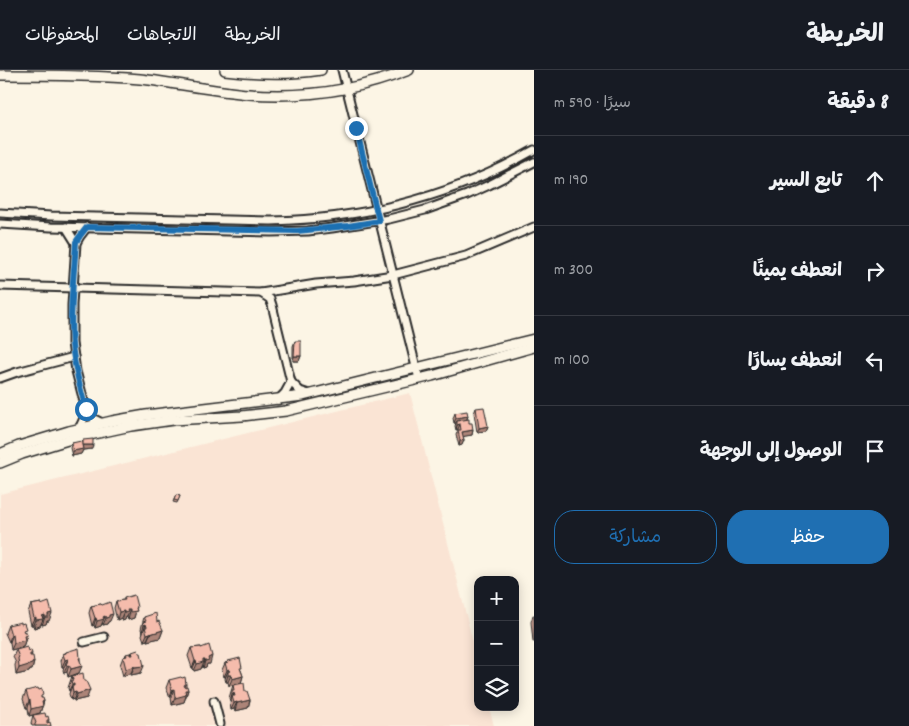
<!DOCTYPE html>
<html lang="ar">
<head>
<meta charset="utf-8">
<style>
	:root { --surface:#171b24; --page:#20242c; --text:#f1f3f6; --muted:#9ea1a6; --line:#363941; --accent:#1f6fb2 }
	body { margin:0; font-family:Dekko,"Playpen Sans Arabic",sans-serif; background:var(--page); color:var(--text); direction:rtl }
	.controls { position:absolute; right:15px; bottom:15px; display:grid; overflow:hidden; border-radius:10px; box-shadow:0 2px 12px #0003 }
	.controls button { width:45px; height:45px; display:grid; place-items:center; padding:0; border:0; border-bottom:1px solid var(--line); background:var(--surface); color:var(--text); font:25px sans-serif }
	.stop { position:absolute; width:15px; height:15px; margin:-11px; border:4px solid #1f6fb2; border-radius:50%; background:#fff }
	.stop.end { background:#1f6fb2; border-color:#fff; box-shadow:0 1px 5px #0008 }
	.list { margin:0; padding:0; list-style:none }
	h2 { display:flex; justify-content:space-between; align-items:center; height:65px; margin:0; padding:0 20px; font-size:21px }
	h2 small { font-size:16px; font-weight:400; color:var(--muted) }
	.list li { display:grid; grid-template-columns:32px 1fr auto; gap:15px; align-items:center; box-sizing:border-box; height:90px; padding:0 20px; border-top:1px solid var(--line) }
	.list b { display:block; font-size:19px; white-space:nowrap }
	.list em { font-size:16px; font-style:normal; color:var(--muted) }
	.actions { display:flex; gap:10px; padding:15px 20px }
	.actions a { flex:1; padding:11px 0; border:1px solid var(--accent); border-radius:20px; text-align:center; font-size:18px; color:var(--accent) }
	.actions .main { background:var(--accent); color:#fff }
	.icon { flex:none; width:28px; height:28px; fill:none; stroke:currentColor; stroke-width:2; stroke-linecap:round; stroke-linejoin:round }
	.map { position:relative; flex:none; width:534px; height:656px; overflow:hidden; direction:ltr }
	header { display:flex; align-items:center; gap:30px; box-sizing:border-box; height:70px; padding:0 25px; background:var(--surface); border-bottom:1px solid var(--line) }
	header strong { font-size:24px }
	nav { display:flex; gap:28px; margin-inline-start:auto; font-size:18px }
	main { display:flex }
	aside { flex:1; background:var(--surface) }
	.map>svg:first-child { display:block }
</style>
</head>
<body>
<header>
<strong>الخريطة</strong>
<nav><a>الخريطة</a><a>الاتجاهات</a><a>المحفوظات</a></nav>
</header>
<main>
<aside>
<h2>8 دقيقة<small>سيرًا · 590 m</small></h2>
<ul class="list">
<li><svg class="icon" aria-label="ahead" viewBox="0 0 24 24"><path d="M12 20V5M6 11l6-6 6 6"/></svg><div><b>تابع السير</b></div><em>190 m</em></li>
<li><svg class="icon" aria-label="right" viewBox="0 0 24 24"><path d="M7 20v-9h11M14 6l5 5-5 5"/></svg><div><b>انعطف يمينًا</b></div><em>300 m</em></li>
<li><svg class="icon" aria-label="left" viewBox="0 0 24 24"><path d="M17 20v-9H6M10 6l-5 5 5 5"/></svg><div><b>انعطف يسارًا</b></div><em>100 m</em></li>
<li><svg class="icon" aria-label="arrive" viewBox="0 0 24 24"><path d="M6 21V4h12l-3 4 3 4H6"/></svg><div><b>الوصول إلى الوجهة</b></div></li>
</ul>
<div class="actions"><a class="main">حفظ</a><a>مشاركة</a></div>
</aside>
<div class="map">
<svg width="534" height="656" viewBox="0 0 534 656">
	<rect width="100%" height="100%" fill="#fcf5e5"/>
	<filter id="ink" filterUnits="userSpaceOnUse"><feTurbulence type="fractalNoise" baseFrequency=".02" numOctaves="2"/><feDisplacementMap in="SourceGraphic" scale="10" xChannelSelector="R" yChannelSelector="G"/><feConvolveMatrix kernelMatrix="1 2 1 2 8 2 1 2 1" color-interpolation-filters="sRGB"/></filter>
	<g filter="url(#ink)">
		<!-- built -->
		<polygon fill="#fae4d4" points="410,323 478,592 478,637 489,637 494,656 0,656 0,424"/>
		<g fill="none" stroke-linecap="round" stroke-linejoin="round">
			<!-- minor casing -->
			<g stroke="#2b2b2b" stroke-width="11">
				<g id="minor">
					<polyline points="342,0 419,309"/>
					<path d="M0 143 51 146 271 151C366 149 452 127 534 80"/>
					<polyline points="0,154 51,157 271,162 308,161 332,158 389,149 425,140 467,125 489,115 534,92"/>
					<polyline points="66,157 76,173"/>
					<polyline points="87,157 80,166 76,173 72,235 72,273 76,301 86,339 94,349 102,353"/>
					<polyline points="0,216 261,223 270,229 272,235 291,312 300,321 309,324"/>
					<polyline points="261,223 316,214 354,211 393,205 466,186 534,157"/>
					<polyline points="0,308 17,302 74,287"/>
					<polyline points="278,330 285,323 291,312"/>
					<polyline points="79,359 85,346 86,339"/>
					<polyline points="84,572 104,567"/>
					<polyline points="214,631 220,654"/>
				</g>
			</g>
			<!-- major casing -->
			<g stroke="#2b2b2b" stroke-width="12">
				<g id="major">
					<path d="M225 0C257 4 289 5 321 0"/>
					<path d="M0 5C47 5 93 5 140 9 177 13 213 21 249 24 303 28 359 20 409 0"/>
					<polyline points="0,384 19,376 69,361 112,351 146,345 303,326 534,269"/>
					<polyline points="0,393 22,384 71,369 131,356 173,350 242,346 286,341 432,306 534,277"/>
				</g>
			</g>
			<!-- minor -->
			<use href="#minor" stroke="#fcf5e5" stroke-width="7"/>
			<!-- major -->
			<use href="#major" stroke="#fcf5e5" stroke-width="9"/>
		</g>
		<!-- wall -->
		<g fill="#d3a294" stroke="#2b2b2b">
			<polygon points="295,271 301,286 299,291 293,291 293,276"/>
			<polygon points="476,338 488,356 486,361 477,362 474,343"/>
			<polygon points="455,343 468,346 467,349 473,360 472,365 463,366 464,370 462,375 459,376 456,365 458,360 458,359 456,360 455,356 456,353 454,353 453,348"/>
			<polygon points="83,370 92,379 83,380 81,384 72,386 70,378 72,373 82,373"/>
			<polygon points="176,425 180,426 177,433 173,432"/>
			<polygon points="124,528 136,540 134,548 128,550 127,547 126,547 125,550 122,551 121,548 117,550 114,538 116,531 124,530"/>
			<polygon points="41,533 49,551 47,551 46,554 42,555 41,553 40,556 34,558 33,555 31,555 28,542 31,535"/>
			<polygon points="101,534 110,551 108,552 107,554 103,555 102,553 101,556 95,558 94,555 92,556 89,543 91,536"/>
			<polygon points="533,545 534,545 534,572 533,572 531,552"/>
			<polygon points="144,547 157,552 163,560 160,568 147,571 147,570 144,571 142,565 143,562 142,562 141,559"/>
			<polygon points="8,555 25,562 27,565 23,577 11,580 10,572 9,572 5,563"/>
			<polygon points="201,577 210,594 207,594 206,597 203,598 202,596 201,599 194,601 193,598 192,598 188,586 191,578"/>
			<polygon points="16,580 28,581 32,584 31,586 34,592 32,600 30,600 29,602 16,605 15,595 16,593 13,587"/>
			<polygon points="66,582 80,588 80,590 79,603 68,607 67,602 64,603 63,600 64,597 62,597 61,591 63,584 65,583"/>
			<polygon points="132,582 141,603 131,605 131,603 123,606 120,595 123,587 125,587 126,584 131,585"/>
			<polygon points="228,591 241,600 243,606 241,613 229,616 228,612 226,612 225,609 226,606 224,607 222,600 225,593 227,593"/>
			<polygon points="72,606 87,628 74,631 74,629 71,630 69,624 70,621 69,621 68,618"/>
			<polygon points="169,610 186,614 186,617 188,620 184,632 172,635 171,627 170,627 166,618"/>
			<polygon points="233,615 245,621 250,630 248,638 235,641 234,639 231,640 230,633 231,631 230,631 229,628"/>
			<polygon points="26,621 42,628 44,631 40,643 29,646 28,638 26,638 23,629"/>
			<polygon points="33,645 46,647 49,650 48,652 51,656 32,656 31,653"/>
		</g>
		<!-- shaded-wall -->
		<g fill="#ac8478" stroke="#2b2b2b">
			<polygon points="294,286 301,286 299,291 293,291"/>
			<polygon points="468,346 466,351 457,351 456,353 454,353 456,348"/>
			<polygon points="460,354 458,359 456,360 457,355"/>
			<polygon points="488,356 486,361 477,362 479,358"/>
			<polygon points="473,360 472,365 461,367 462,362"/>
			<polygon points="464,370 462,375 459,376 460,371"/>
			<polygon points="83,375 93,375 92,379 83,380 81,384 72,386 73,381 82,379"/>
			<polygon points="137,537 134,548 128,550 130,542"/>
			<polygon points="127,540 130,540 127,547 126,547 125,550 122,551 124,543"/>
			<polygon points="124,541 121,548 117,550 119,542"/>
			<polygon points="52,543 49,551 47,551 46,554 42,555 45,547 48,544"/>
			<polygon points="113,544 110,551 108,552 107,554 103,555 106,548 109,545"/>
			<polygon points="45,545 40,556 34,558 36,550"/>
			<polygon points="105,546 101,556 95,558 97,551 103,547"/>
			<polygon points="36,547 33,555 31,555 34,548"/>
			<polygon points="95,548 96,548 94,555 92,556"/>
			<polygon points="146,554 143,562 142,562 144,555"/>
			<polygon points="163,560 160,568 147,571 150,564"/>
			<polygon points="150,563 147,570 144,571 147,564"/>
			<polygon points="13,564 10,572 9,572 11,565"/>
			<polygon points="27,565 23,577 11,580 14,573 24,566"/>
			<polygon points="212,586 210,594 207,594 206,597 203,598 205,591 208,588"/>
			<polygon points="68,589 64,597 62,597 65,590"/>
			<polygon points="203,589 205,589 201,599 194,601 197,594"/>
			<polygon points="195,591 196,591 193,598 192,598"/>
			<polygon points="34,592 32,600 30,600 29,602 16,605 19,598"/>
			<polygon points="69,595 67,602 64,603 67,596"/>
			<polygon points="82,596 79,603 68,607 71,599"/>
			<polygon points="134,596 131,603 123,606 126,599"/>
			<polygon points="144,596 141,603 131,605 134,597"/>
			<polygon points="229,599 226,606 224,607 227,600"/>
			<polygon points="228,605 231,605 228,612 226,612"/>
			<polygon points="243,606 241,613 229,616 232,609"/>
			<polygon points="72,614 74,614 72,618 72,616 70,621 69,621"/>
			<polygon points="174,619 171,627 170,627 172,620"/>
			<polygon points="90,620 87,628 74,631 77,624"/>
			<polygon points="185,620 188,620 184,632 172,635 175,628"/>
			<polygon points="76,622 74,629 71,630 73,623"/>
			<polygon points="234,623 233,628 232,626 231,631 230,631 232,624"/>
			<polygon points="30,630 28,638 26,638 29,631"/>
			<polygon points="250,630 248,638 235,641 237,633"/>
			<polygon points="44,631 40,643 29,646 31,639 42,632"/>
			<polygon points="237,632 234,639 231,640 234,633"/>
		</g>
		<!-- building -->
		<g fill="#f5bcac" stroke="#2b2b2b">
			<polygon points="295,271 301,271 301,286 294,286"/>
			<polygon points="484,337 488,356 479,358 476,338"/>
			<polygon points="467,341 468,346 456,348 455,343"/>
			<polygon points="469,349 469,353 472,353 473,360 462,362 464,370 460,371 458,360 461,360 460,354 457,355 457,351"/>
			<polygon points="93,369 93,375 83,375 83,370"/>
			<polygon points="81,371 83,379 73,381 72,373"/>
			<polygon points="176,425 180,426 178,431 174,430"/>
			<polygon points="134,525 137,537 136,538 137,541 130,542 130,540 127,540 128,542 124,543 124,541 119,542 116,531 125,530 124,528"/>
			<polygon points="49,532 52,543 48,544 48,547 45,547 45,545 42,546 43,549 36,550 36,547 34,548 31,535 41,533 41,535"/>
			<polygon points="110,532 113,544 109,545 109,547 106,548 105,546 103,547 104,549 97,551 96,548 95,548 91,536 101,534 102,535"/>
			<polygon points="156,543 157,552 159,551 163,560 150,564 150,563 147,564 145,557 147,557 146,554 144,555 143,552 146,551 144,547"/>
			<polygon points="21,552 21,554 24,553 26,559 23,560 24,562 26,562 27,565 24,566 25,570 14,573 13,564 11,565 8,555"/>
			<polygon points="209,575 212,586 208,588 209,590 205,591 205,589 203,589 203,592 197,594 196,591 195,591 191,578 201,577 201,578"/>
			<polygon points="27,577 28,581 31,580 32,584 30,584 30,586 33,586 34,592 32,593 32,594 19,598 18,588 19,587 16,580"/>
			<polygon points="79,578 80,588 79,588 82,596 71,599 69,595 67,596 66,592 68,592 68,589 65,590 63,584 66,583 66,582"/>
			<polygon points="138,580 139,583 141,583 144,596 134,597 134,596 126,599 123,587 127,586 126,584 130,583 130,585 133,585 132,582"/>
			<polygon points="240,588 242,598 240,598 243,606 232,609 231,605 228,605 228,602 230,601 229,599 227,600 225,593 228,592 228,591"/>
			<polygon points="83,603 84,611 86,611 90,620 77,624 76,622 73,623 72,616 74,616 74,614 72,614 71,611 73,610 72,606"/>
			<polygon points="181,607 182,608 185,607 186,614 184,615 185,617 187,616 188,620 185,620 186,625 175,628 174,619 172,620 169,610"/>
			<polygon points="244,613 245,621 247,621 250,630 237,633 237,632 234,633 232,626 235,626 234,623 232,624 232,620 234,620 233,615"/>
			<polygon points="38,618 39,620 42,619 43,625 41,626 41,628 43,628 44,631 42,632 43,636 31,639 30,630 29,631 26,621"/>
			<polygon points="45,643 46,647 48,646 49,650 47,650 47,653 50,652 51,656 35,656 35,654 36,653 33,645"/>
		</g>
	</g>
	<g fill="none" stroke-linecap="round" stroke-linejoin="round" filter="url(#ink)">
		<!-- route -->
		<path stroke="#1f6fb2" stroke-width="6" d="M86 339C80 318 74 296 72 274 69 241 74 206 76 172L80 166 87 157 297 161 348 156 379 151 356 58"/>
	</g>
</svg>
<div class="controls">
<button>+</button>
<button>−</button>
<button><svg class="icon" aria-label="layers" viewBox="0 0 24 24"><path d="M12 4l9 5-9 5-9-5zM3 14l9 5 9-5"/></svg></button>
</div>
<div class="stop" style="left:86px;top:339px"></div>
<div class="stop end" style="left:356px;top:58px"></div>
</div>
</main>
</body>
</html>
